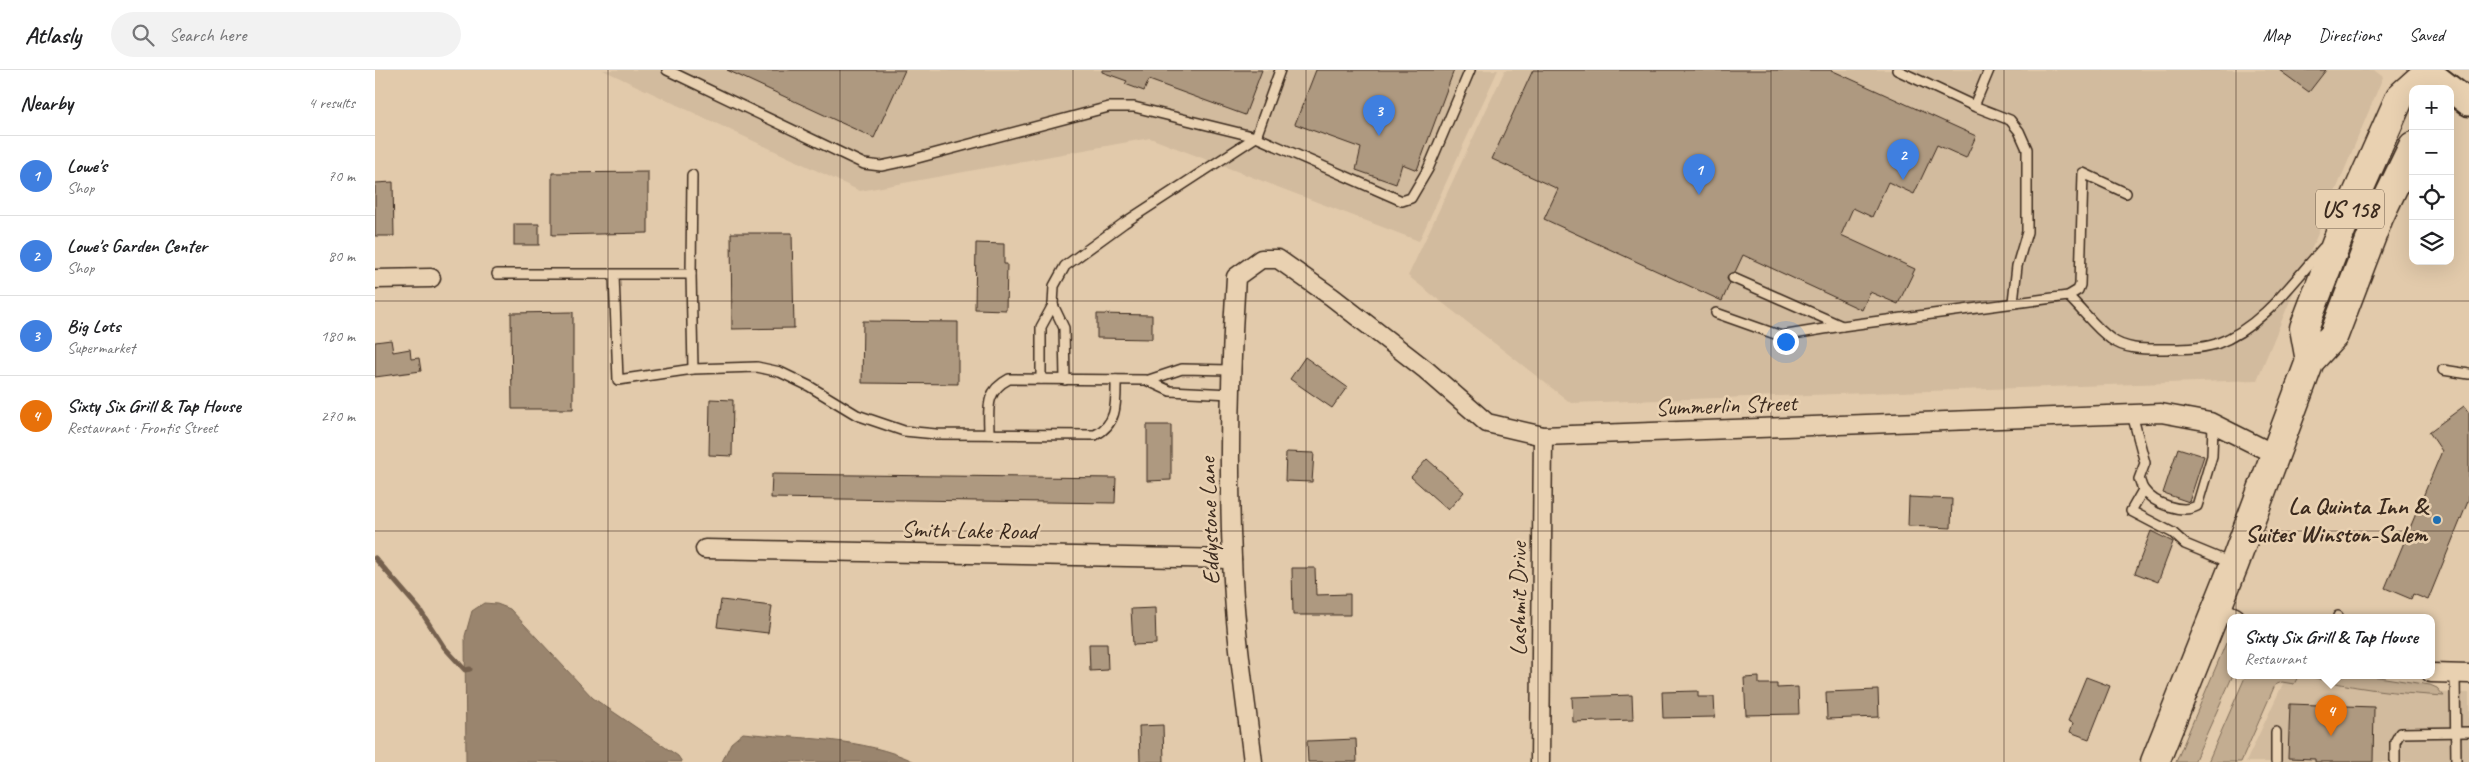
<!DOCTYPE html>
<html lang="en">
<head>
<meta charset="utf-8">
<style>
	:root { --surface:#fff; --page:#f2f2f2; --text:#202124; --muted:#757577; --line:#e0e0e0; --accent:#b45309 }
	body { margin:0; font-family:Caveat,sans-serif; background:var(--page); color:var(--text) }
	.controls { position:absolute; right:15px; top:15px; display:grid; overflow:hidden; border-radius:10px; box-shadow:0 5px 20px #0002 }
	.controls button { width:45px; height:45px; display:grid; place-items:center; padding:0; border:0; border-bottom:1px solid var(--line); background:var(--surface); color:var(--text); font:25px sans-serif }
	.you { position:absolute; left:1410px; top:271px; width:18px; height:18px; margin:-12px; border:4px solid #fff; border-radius:50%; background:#1a73e8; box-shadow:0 0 0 8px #1a73e833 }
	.badge { display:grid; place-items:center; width:32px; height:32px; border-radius:50%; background:var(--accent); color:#fff; font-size:16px; font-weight:700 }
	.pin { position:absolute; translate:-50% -41px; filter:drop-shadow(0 1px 2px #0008) }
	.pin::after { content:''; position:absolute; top:26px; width:18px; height:15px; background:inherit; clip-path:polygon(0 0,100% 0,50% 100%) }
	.popup { position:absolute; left:1852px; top:544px; width:208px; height:65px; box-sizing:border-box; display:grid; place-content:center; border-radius:10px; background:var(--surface); filter:drop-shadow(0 1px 4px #0005); font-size:16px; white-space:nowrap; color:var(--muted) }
	.popup b { font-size:19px; color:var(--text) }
	.popup::after { content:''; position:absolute; left:50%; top:100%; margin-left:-10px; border:10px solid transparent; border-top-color:var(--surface) }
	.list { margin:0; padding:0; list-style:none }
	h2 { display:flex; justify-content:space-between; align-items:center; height:65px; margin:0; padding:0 20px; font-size:21px }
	h2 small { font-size:16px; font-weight:400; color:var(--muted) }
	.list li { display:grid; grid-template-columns:32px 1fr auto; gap:15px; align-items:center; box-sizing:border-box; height:80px; padding:0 20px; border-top:1px solid var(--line) }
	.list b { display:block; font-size:19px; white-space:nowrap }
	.list p { margin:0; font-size:16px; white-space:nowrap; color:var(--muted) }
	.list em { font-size:16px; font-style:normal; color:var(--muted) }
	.icon { flex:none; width:28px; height:28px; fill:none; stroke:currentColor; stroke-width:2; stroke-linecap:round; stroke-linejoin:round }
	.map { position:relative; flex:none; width:2094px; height:692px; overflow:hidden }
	header { display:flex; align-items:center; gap:30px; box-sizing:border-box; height:70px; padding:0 25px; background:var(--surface); border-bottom:1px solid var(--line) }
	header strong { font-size:24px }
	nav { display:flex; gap:28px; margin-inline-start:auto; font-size:18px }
	.search { width:350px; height:45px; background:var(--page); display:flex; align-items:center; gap:12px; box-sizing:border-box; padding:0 18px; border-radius:28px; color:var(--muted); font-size:19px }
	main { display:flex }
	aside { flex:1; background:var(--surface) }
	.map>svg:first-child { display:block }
</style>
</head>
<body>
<header>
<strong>Atlasly</strong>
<div class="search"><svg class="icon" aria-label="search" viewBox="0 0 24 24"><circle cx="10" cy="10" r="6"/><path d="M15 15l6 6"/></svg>Search here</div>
<nav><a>Map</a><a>Directions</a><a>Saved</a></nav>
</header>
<main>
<aside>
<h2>Nearby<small>4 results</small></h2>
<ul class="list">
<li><span class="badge" style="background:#3f7fe0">1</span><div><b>Lowe's</b><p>Shop</p></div><em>70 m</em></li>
<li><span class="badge" style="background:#3f7fe0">2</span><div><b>Lowe's Garden Center</b><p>Shop</p></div><em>80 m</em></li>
<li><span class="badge" style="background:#3f7fe0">3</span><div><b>Big Lots</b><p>Supermarket</p></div><em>180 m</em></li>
<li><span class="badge" style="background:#e8710a">4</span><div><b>Sixty Six Grill &amp; Tap House</b><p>Restaurant · Frontis Street</p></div><em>270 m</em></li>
</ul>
</aside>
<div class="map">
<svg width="2094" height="692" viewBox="0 0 2094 692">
	<rect width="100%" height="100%" fill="#e2caab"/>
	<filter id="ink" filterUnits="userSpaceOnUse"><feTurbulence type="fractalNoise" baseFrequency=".02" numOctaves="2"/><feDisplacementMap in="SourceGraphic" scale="10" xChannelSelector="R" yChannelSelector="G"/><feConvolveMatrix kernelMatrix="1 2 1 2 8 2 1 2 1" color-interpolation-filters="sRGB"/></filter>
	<g filter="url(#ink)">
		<!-- built -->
		<g fill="#d2bb9e">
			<polygon points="228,0 1123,0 1044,171 775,68 485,121"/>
			<polygon points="1130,0 1999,0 2008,7 1882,310 1196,333 1033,206"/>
			<polygon points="1912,605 1933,605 2041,623 2094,623 2094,692 1871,692"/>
		</g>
		<!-- green -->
		<g fill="#c3ad91" stroke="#7f6c58">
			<polygon points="1856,570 1856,605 1858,605 1819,692 1801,692 1851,573"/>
			<polygon points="1871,605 1924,605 1919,614 1907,612 1900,615 1866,692 1833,692"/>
			<path d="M1930 605H1991L2055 615 2062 618 2069 626C2022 623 1976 619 1930 605Z"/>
		</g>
		<!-- water -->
		<g fill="#9a856e" stroke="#74614e">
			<polygon points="109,533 122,534 135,539 218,628 303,686 307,692 91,692 90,566 97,541"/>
			<path d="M368 663C425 669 488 667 540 692H347L356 673Z"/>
		</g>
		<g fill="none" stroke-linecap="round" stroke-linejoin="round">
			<!-- stream -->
			<polyline stroke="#74614e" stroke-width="5" points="0,488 45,540 69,577 90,600 95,599"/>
		</g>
		<!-- building -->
		<g fill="#ae9980" stroke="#3b2a1e">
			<polygon points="352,0 530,0 499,68"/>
			<polygon points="727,0 887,0 870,45 774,10 769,21 750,14 752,11 727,2"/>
			<polygon points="941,0 1079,0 1042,100 1027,94 1021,114 981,100 986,78 920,54"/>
			<polygon points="1158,0 1456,0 1601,66 1591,88 1562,75 1539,124 1513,112 1497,147 1478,138 1466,165 1540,199 1523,234 1495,222 1487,240 1368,185 1360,202 1353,205 1352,209 1355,213 1347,231 1169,149 1183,119 1117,89"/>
			<polygon points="1904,0 1951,0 1934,22"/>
			<polygon points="273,102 273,163 177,165 177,103"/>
			<polygon points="18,112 19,166 0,166 0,113"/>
			<rect x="139" y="154" width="25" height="21"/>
			<polygon points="356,163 417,163 419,258 357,259"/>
			<polygon points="601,173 629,174 629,194 632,194 631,240 600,239"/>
			<polygon points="198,242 198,339 137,339 136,243"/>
			<polygon points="722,244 777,245 777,269 722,268"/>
			<polygon points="488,251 583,252 583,314 487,313"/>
			<polygon points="16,270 18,282 35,279 36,289 44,288 46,301 0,307 0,272"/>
			<polygon points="930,287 972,317 957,338 915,309"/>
			<polygon points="335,329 358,330 357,386 334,385"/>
			<polygon points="2089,336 2094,343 2094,429 2053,530 2038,524 2036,529 2010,518 2067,381 2054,362"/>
			<polygon points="772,355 796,355 796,410 772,411"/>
			<polygon points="1803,378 1829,386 1814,432 1788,423"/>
			<polygon points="911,382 939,383 937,412 910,411"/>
			<polygon points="1052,389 1089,422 1073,440 1036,407"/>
			<polygon points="397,404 741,408 740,433 396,428"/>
			<polygon points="1534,427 1577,429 1576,458 1533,456"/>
			<polygon points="1776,461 1798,472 1783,512 1760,503"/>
			<polygon points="917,498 940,498 941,525 975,524 975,545 918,545"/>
			<polygon points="346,530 397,536 393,563 342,557"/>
			<polygon points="780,538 781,574 758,575 756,539"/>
			<polygon points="714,574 732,574 733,600 715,601"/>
			<polygon points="1384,607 1384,614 1402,614 1402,618 1423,617 1424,644 1371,645 1369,608"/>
			<polygon points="1711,607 1735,616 1714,669 1695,662 1698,653 1693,651"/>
			<polygon points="1503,620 1504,647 1452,649 1451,622"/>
			<polygon points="1323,621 1323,627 1339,627 1340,647 1288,648 1287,622"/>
			<polygon points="1257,625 1258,650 1198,652 1197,627"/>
			<polygon points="1915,634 1999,637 1998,692 1940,692 1940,689 1913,688"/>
			<polygon points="788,655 789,692 765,692 764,656"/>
			<polygon points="981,669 982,692 933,692 932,671"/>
		</g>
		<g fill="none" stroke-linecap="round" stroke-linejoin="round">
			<!-- service casing -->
			<g stroke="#3b2a1e" stroke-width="12">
				<g id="service">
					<polyline points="292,0 489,94 506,96 535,90 734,37 759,37 881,67 1027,131 1036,128 1053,99 1095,0"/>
					<polyline points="1522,0 1599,36 1614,0"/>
					<polyline points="1599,36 1635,50 1644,61 1652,79 1652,162 1642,196 1638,232"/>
					<polyline points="317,105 316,204 318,299"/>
					<polyline points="122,204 316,204"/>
					<path d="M239 205 243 310 318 299 382 297 405 302 434 316 482 345 529 361 561 364 720 365C743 354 741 332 741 310"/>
					<polyline points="1358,208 1467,256"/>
					<path d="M1693 226C1708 240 1720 258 1736 269 1751 280 1770 279 1788 279 1806 279 1824 279 1841 274 1886 258 1918 212 1948 178"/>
					<polyline points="1341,243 1406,266 1467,256 1693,226 1703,220 1705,215 1708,103 1751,123"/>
					<polyline points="2068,300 2094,304"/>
					<polyline points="666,309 666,257 678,235"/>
					<polyline points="690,310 689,258 678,235 679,216 690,196 749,153 881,67 905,0"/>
					<polyline points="774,310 807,299 855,300"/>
					<path d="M1757 344 1770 393 1764 409C1766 412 1766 417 1769 420 1779 434 1807 444 1822 436L1837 386 1838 354"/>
					<path d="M614 364C614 339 609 322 634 309L771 310 795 321 856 324"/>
					<polyline points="1768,420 1756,441 1798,463 1810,474 1856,493"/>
					<polyline points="1963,547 1963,546"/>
					<polyline points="2080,604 2081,692"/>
					<polyline points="1901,692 1901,662"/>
					<polyline points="2020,692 2020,672 2025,663 2094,662"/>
				</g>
			</g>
			<!-- minor casing -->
			<g stroke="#3b2a1e" stroke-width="21">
				<g id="minor">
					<polyline points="0,209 56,208"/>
					<polyline points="330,479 857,489"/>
					<polyline points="1842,539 1860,547"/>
					<polyline points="2056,603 2094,604"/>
					<path d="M878 692C870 624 859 556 857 488 853 395 855 301 861 207L886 189H903L957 227 1051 300 1112 353 1168 366 1786 343 1835 352 1899 384"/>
					<polyline points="1165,692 1168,366"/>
				</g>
			</g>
			<!-- secondary casing -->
			<g stroke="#3b2a1e" stroke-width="29">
				<polyline id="secondary" points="2051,0 2094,33"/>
			</g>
			<!-- primary casing -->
			<g stroke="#3b2a1e" stroke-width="31">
				<g id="primary">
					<polyline points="1935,291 1929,258 1967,158 2025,27 2055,0"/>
					<polyline points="1780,692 1859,495 1935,291 1959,265 2004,147 2038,76"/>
				</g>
			</g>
			<!-- service -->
			<use href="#service" stroke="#e9d1b1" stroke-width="9"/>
			<!-- minor -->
			<use href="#minor" stroke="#e9d1b1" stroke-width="18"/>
			<!-- secondary -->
			<use href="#secondary" stroke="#e9d1b1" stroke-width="25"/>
			<!-- primary -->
			<use href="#primary" stroke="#e9d1b1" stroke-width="28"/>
		</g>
	</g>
	<!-- grid -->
	<path fill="none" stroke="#3b2a1e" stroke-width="1" stroke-opacity="0.55" d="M233 0V692M465 0V692M698 0V692M931 0V692M1163 0V692M1396 0V692M1629 0V692M1861 0V692M0 231H2094M0 461H2094"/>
	<!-- markers -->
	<circle fill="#1f6fb2" stroke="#e9d1b1" stroke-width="2" cx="2062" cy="450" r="5"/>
	<g text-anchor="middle" stroke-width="5" stroke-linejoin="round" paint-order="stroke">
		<!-- shield labels -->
		<rect fill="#e9d1b1" stroke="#6f5c4a" stroke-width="1" x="1941" y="119.5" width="68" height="39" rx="4"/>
		<g font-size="22" font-weight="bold" fill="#3b2a1e">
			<text x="1975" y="147">US 158</text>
		</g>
		<!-- street labels -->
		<g font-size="24" fill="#3b2a1e" stroke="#e9d1b1">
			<text transform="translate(1351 335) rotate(-2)" y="8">Summerlin Street</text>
			<text transform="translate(834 451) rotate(-92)" y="8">Eddystone Lane</text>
			<text transform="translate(594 460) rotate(1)" y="8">Smith Lake Road</text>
			<text transform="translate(1143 529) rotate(-90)" y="8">Lashmit Drive</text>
		</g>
		<!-- poi labels -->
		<g font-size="24" font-weight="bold" fill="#3b2a1e" stroke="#e9d1b1" text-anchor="end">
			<text x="2052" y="444">La Quinta Inn &amp;<tspan x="2052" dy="28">Suites Winston-Salem</tspan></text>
		</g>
	</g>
</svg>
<div class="controls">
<button>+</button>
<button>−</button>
<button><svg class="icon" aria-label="locate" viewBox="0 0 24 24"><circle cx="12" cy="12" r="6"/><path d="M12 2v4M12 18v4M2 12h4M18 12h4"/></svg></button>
<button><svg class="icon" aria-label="layers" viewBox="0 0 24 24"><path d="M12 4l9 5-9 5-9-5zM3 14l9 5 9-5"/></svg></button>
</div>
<div class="you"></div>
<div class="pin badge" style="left:1324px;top:125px;background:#3f7fe0">1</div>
<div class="pin badge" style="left:1528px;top:110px;background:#3f7fe0">2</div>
<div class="pin badge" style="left:1004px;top:66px;background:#3f7fe0">3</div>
<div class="pin badge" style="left:1956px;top:666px;background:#e8710a">4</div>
<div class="popup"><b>Sixty Six Grill &amp; Tap House</b>Restaurant</div>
</div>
</main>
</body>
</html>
